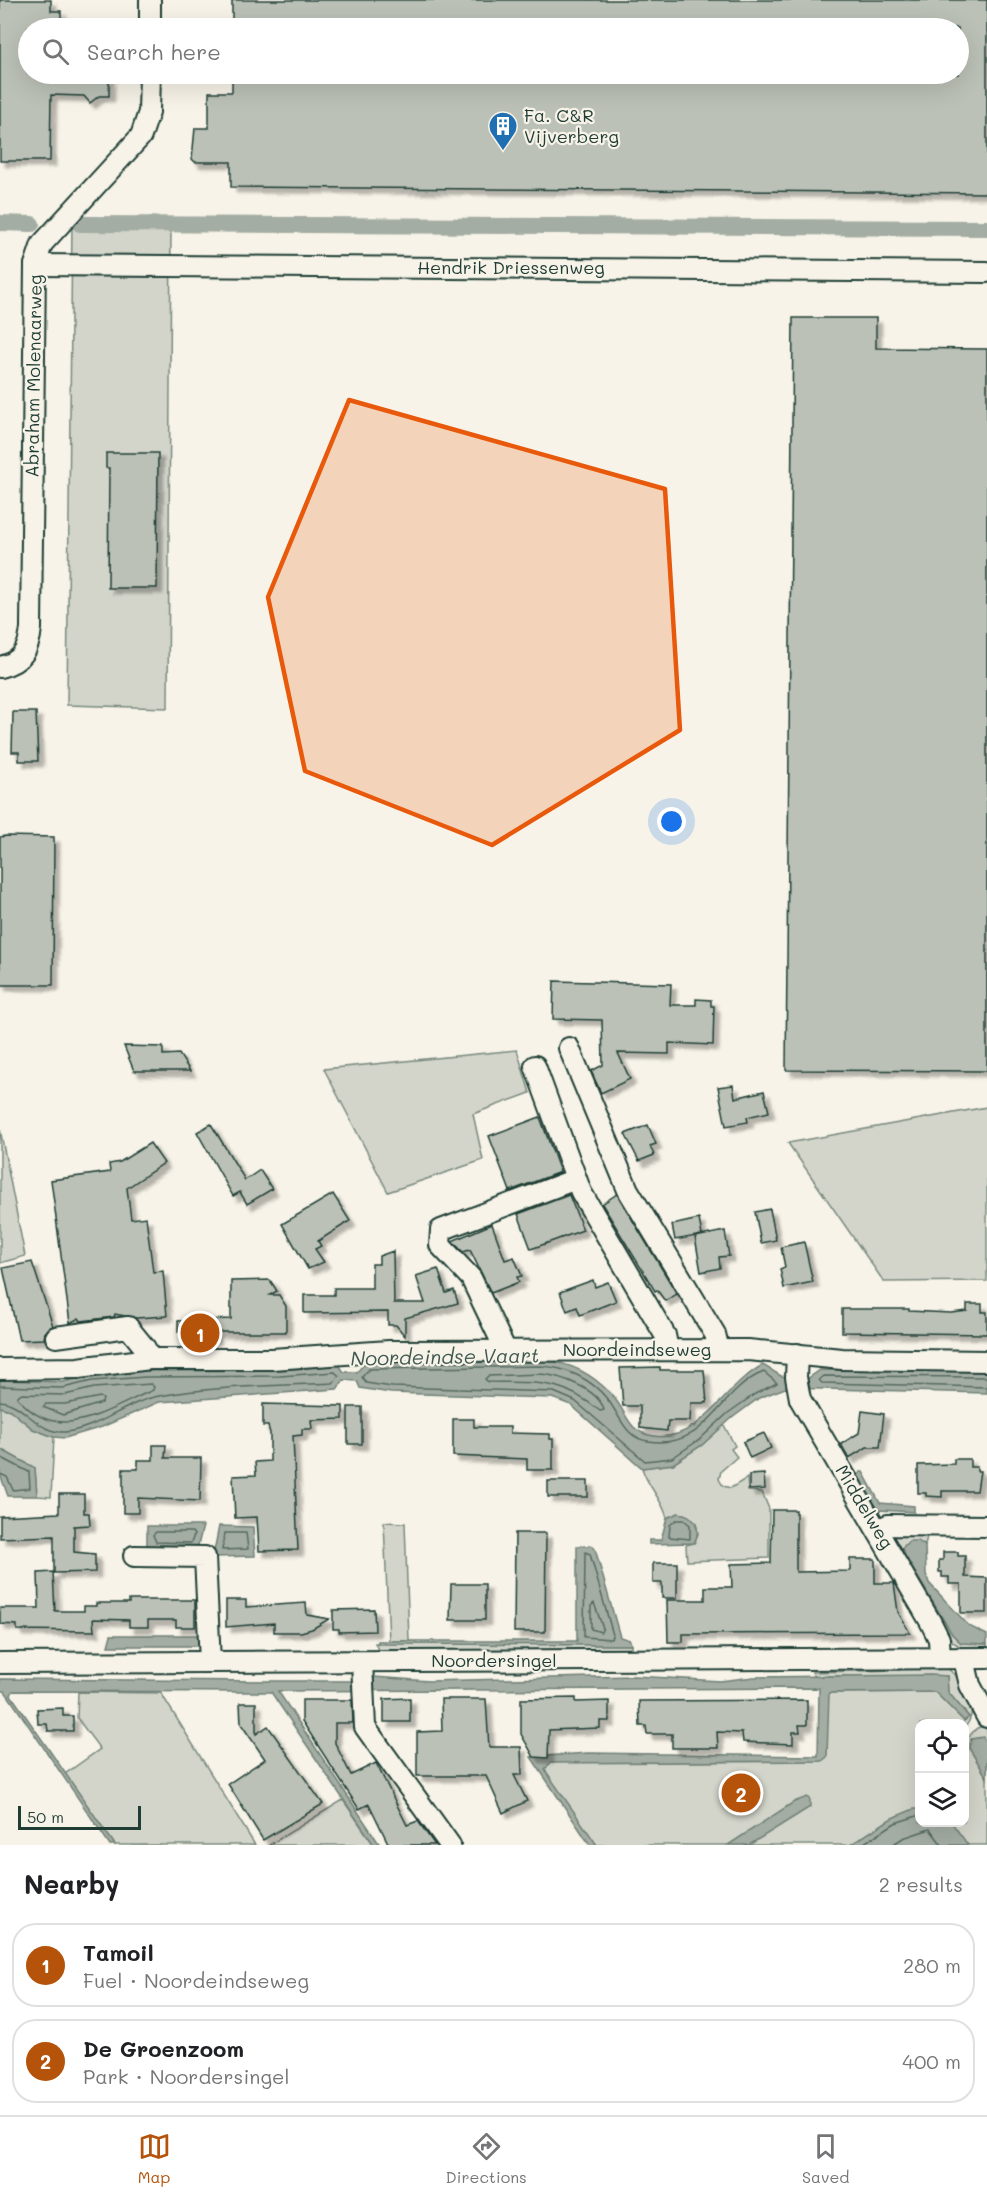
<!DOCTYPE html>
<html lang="en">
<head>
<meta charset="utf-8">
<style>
	:root { --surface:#fff; --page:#f2f2f2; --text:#202124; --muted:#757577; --line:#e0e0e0; --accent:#b45309 }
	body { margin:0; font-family:Mali,sans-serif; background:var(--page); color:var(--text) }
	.controls { position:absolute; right:18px; bottom:18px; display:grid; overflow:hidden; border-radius:12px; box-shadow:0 6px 24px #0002 }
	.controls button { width:54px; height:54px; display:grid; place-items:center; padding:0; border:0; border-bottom:2px solid var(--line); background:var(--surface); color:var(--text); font:30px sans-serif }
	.scale { position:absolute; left:18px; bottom:15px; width:123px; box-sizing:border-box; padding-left:6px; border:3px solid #1f3d34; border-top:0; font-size:16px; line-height:21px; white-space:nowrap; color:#1f3d34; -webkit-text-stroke:4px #f7f3e8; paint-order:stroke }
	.you { position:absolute; left:672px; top:822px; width:21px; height:21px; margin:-15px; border:4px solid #fff; border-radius:50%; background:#1a73e8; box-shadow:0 0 0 9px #1a73e833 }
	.badge { display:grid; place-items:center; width:39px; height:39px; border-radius:50%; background:var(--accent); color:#fff; font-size:20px; font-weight:700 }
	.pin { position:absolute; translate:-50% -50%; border:3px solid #fff; box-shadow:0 2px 6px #0006 }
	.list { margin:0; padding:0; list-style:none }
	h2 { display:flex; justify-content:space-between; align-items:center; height:78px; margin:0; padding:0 24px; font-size:26px }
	h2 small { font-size:20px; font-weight:400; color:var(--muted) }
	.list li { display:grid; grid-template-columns:39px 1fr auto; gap:18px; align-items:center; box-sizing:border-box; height:84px; margin:0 12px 12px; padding:0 12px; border:2px solid var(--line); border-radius:24px }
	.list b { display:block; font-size:22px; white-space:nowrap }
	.list p { margin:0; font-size:20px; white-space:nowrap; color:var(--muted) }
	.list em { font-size:20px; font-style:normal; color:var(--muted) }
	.icon { flex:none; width:33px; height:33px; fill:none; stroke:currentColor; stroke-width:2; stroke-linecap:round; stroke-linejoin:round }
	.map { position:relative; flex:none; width:987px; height:1845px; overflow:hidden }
	.search { position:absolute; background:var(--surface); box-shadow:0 6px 24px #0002; left:18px; right:18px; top:18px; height:66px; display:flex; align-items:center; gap:15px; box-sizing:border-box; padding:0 21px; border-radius:33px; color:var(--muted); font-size:22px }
	.sheet { height:270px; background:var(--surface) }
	nav { display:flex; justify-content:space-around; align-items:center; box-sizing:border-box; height:84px; border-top:2px solid var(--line); background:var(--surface); font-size:16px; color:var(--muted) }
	nav a { display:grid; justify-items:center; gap:3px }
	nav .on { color:var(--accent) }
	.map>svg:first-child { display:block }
</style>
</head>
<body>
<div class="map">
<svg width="987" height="1845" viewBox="0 0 987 1845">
	<defs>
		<filter id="shadow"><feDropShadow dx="5.5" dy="5.5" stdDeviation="1.5" flood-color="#0004"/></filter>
	</defs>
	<rect width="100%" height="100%" fill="#f7f3e8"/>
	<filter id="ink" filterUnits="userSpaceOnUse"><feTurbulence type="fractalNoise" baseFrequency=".0167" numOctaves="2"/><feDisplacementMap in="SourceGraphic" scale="12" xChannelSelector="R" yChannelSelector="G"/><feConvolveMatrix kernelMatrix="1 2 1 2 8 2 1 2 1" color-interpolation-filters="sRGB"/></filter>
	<g filter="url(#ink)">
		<!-- green -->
		<g fill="#d3d5ca" stroke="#79897f" stroke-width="1.5">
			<polygon points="72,222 171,222 168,708 67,705"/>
			<polygon points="517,1050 530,1093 473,1114 483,1160 388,1192 324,1069"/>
			<polygon points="987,1107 987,1281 884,1282 788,1143"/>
			<polygon points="0,1129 25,1256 0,1263"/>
			<polygon points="0,1407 10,1410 33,1429 54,1437 51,1497 37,1496 35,1468 0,1449"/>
			<path d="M724 1425 735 1446 731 1449 737 1457 721 1471 719 1479 723 1486 731 1488 747 1478 748 1491 762 1492 769 1509V1558L687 1561 686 1545 694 1543 698 1534 696 1522 670 1516 667 1518C662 1498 648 1488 642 1468L673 1464 702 1445Z"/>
			<polygon points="384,1522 405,1523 409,1641 389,1641"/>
			<polygon points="889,1536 927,1536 925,1546 923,1543 905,1556 952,1634 962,1643 987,1644 987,1653 967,1651 953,1642"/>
			<polygon points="375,1643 631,1645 631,1649 477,1650 468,1657 461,1657 454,1651 379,1652"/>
			<path d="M904 1665 944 1666C962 1678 982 1708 965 1727L964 1724H920V1822H964L965 1740 977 1728 984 1726 987 1730V1845H594L545 1770 542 1761H822L828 1693 935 1692 964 1721 969 1717 948 1692 947 1676H813L812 1672 900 1670Z"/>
			<polygon points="78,1692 161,1693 255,1845 115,1845 65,1774 100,1749 77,1718"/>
			<polygon points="343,1800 374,1845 269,1845"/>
		</g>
		<!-- water -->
		<g fill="#a4ada3" stroke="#6f8077" stroke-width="1.5">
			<path d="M547 1361C572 1363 594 1376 611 1394 629 1413 625 1432 655 1436 700 1443 726 1384 763 1365L781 1376 807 1379 820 1370 987 1371V1393L785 1388 759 1398 732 1418 702 1445 673 1464 642 1468 571 1405 552 1398 391 1393 360 1388 357 1381 344 1380 337 1389 159 1402 102 1427 65 1438 54 1437 33 1429 10 1410 0 1407V1380L63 1382 91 1375 145 1371 280 1370 339 1365 344 1372H357L365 1363Z"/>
			<polygon points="0,1449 35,1468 37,1496 8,1496 0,1474"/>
			<polygon points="860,1472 863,1472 880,1503 914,1506 914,1512 878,1510 858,1476"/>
			<path d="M678 1513C695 1514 702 1529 694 1543L649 1544V1540H661L667 1518Z"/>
			<polygon points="147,1526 203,1526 197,1549 147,1548"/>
			<polygon points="219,1526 253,1527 255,1556 213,1557"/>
			<polygon points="909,1541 918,1541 925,1546 926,1574 929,1583 969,1626 987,1635 987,1644 961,1643 952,1634 905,1556 902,1548"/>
			<polygon points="577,1546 592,1546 595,1549 620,1637 630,1640 631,1645 378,1644 378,1641 577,1641"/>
			<polygon points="111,1635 205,1635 205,1646 108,1646"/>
			<polygon points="931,1675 947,1676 948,1692 969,1717 964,1721 935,1692 829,1693 827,1757 822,1761 550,1763 545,1770 597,1845 590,1845 531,1757 588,1753 818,1756 819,1688 278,1691 380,1845 374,1845 271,1692 13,1691 11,1695 115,1845 110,1845 5,1691 0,1691 0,1679 265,1681 354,1681 374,1677 429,1681 634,1676 720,1681 754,1677"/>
			<polygon points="983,1737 987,1744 987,1778 969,1748 971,1739"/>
			<polygon points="807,1797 810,1800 810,1807 749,1845 728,1845 794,1802"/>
			<polygon points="914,1809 919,1809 920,1822 952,1823 968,1845 850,1845 892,1818"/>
		</g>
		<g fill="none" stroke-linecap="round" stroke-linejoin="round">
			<!-- shore -->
			<g stroke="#546a60" stroke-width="1.5">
				<path d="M540 1366C566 1367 592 1379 608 1400 621 1417 625 1438 648 1441 706 1450 716 1397 757 1375L764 1372 777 1383 755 1394 728 1413 699 1440 672 1458 645 1461 575 1401 554 1392 392 1387 366 1383 362 1377 369 1369Z"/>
				<path d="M540 1374C559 1375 599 1389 604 1410L600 1411C560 1378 537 1383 488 1382L485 1379 488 1376Z"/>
				<polyline points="987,1377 824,1376 819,1380 822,1383 987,1387"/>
				<path d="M151 1384 154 1387 153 1390C106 1410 57 1447 17 1397L20 1394 65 1395 94 1388Z"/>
				<path d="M0 1386 63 1388 92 1381 145 1377 280 1376 335 1372 339 1376 333 1383C276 1386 216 1386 159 1396 128 1401 98 1429 65 1432 37 1434 25 1403 0 1401"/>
				<polygon points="100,1397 103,1399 102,1403 63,1415 43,1407 46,1404 65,1404"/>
				<polyline points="0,1457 29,1472 30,1488 13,1490 7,1477 0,1474"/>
				<polygon points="676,1520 684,1520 690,1525 690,1539 669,1537 670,1525"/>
				<polygon points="156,1532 192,1532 194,1535 191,1543 156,1542 153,1535"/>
				<polygon points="225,1533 246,1533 248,1549 222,1550"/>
				<polygon points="585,1552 590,1554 613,1635 611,1639 584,1637"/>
				<polygon points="594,1603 603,1628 601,1632 591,1629 591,1606"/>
				<polyline points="861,1845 895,1823 920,1815"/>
				<polyline points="892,1845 903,1838 930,1829 942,1845"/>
			</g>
			<!-- canal -->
			<g stroke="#a4ada3" stroke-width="16">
				<polyline points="0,223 32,224"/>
				<polyline points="80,224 987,228"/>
			</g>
		</g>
		<!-- building -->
		<g fill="#bbc1b6" stroke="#1f3d34" stroke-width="1.5" filter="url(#shadow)">
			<polygon points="0,0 51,0 51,11 61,11 61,25 51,25 51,28 28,28 28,74 109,74 109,96 99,96 90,103 84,96 51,95 50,161 0,161"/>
			<polygon points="232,0 987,0 987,193 231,187 231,162 195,162 192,159 195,128 209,128 209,92 232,92 232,74 958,74 958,28 232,28"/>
			<polygon points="793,318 876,318 876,348 987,349 987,1071 786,1070"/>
			<polygon points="106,453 158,453 157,588 108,588 109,468 106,468"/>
			<polygon points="13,712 36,712 38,761 19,761 19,752 12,752"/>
			<polygon points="5,836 54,837 53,985 0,985 0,837"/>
			<polygon points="554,981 671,984 670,1005 696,1005 696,999 711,1000 711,1006 714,1006 713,1045 669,1043 669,1054 618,1053 630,1079 601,1093 591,1071 603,1065 602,1020 553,1019"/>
			<polygon points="124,1046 163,1047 163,1055 179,1054 190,1071 134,1071"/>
			<polygon points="733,1085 735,1098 764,1091 769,1112 747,1117 748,1122 726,1126 718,1087"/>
			<polygon points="540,1117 560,1172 510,1191 489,1136"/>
			<polygon points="211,1124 245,1180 260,1170 272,1189 247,1204 240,1192 233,1196 197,1132"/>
			<polygon points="648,1125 656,1144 650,1146 654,1155 639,1161 625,1134"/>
			<polygon points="150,1143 164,1163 127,1188 131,1219 146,1217 153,1272 163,1271 167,1316 136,1318 115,1314 114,1317 81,1321 79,1318 70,1323 51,1180 110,1172 109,1164 120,1162"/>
			<polygon points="333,1194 350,1221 318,1241 321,1246 315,1249 324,1262 308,1269 282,1224"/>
			<polygon points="617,1194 677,1294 665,1301 657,1290 655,1291 602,1204"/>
			<polygon points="569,1195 583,1230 531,1249 518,1214"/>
			<polygon points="770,1209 776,1240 761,1243 755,1212"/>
			<polygon points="699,1219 702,1235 675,1240 672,1225"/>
			<polygon points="492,1224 505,1260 514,1257 522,1276 517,1277 519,1282 491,1293 470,1250 463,1252 452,1241"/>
			<polygon points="725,1231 729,1256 719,1257 720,1268 701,1272 695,1237"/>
			<polygon points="804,1242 813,1282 784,1288 780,1269 785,1267 781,1247"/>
			<polygon points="393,1251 394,1303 425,1303 416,1276 438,1269 446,1293 454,1290 458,1303 405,1318 405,1336 396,1325 388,1325 388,1312 304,1313 304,1295 334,1295 334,1288 372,1288 372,1264 379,1264 379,1256"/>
			<polygon points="32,1262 53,1326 45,1332 44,1339 19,1340 3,1268"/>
			<polygon points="270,1280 277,1291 270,1295 279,1295 286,1306 286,1332 215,1332 215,1338 188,1339 188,1332 178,1332 178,1321 231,1319 231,1281"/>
			<polygon points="593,1280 595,1287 608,1282 616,1301 580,1315 577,1307 567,1311 560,1292"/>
			<polygon points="967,1304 982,1304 982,1312 987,1312 987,1334 842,1332 842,1309 909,1309 909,1311 951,1313 967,1311"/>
			<polygon points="660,1367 660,1370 704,1370 707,1403 691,1403 690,1421 668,1421 667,1431 640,1428 640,1406 623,1406 620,1368"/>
			<polygon points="263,1404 343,1406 343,1419 311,1420 312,1429 302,1429 302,1435 293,1436 298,1550 259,1551 257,1517 235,1518 233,1476 256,1475 255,1462 270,1461 270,1433 268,1426 263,1426"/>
			<rect x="348" y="1407" width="14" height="37"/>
			<polygon points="862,1411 884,1414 880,1447 867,1447 849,1458 841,1444 859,1433"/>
			<polygon points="453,1419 474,1419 474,1427 510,1427 510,1433 550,1434 550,1439 553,1439 553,1470 527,1470 527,1459 453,1456"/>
			<polygon points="764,1433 771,1448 750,1458 743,1442"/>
			<polygon points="153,1445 166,1445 165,1458 201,1458 200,1501 138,1498 138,1513 123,1513 123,1469 138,1469 138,1460 153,1460"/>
			<polygon points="954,1459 970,1459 970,1467 977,1467 977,1471 980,1471 977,1491 942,1491 942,1497 926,1496 926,1493 918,1493 918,1465 954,1464"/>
			<polygon points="764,1474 765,1489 749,1490 749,1475"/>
			<rect x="548" y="1481" width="40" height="16"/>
			<polygon points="59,1494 84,1494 84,1513 89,1513 90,1525 74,1526 74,1552 95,1554 95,1572 54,1573 54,1536 0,1538 0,1516 59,1513"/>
			<polygon points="772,1510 796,1510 796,1572 850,1571 850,1559 875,1559 875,1583 894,1583 898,1612 910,1633 683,1634 683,1642 668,1642 667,1600 705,1600 705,1587 732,1587 731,1564 771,1563"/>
			<polygon points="515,1533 546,1533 545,1632 514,1632"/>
			<polygon points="943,1552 958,1552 958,1556 965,1556 965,1577 987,1578 987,1613 961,1613 961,1584 949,1584 949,1577 942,1577 942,1572 939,1572 939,1560 943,1560"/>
			<polygon points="653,1563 677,1563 677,1598 662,1598 662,1583 653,1583"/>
			<polygon points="53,1572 55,1611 84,1611 84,1606 96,1606 96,1603 129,1603 129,1600 195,1600 195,1627 176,1627 176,1620 148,1620 148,1627 129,1627 129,1620 93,1619 94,1631 17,1630 17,1625 0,1624 0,1608 39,1608 38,1573"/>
			<polygon points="451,1584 485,1584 485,1620 450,1620"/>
			<polygon points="226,1600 246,1600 246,1607 306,1603 307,1615 329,1619 312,1629 301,1632 274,1632 274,1623 226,1627"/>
			<polygon points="374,1609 375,1631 339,1632 339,1629 333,1629 333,1610"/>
			<polygon points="410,1698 410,1722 384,1722 384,1699"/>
			<polygon points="576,1698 576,1702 609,1701 609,1721 600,1721 600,1728 549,1730 548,1758 534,1757 521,1734 521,1699"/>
			<polygon points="441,1699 486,1699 489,1747 521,1747 522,1775 514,1775 527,1801 503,1813 486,1776 417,1776 417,1732 442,1731"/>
			<polygon points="302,1700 352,1700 353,1723 335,1723 335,1743 351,1775 376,1763 407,1825 418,1821 435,1845 389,1845 369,1804 359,1809 302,1721"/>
			<polygon points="807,1700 807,1725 799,1725 800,1732 793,1732 793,1744 743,1742 742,1733 717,1732 718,1748 672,1748 672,1734 647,1734 646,1726 640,1726 639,1701"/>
			<polygon points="240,1703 256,1703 256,1734 268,1726 323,1804 263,1840 228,1784 265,1759 241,1724"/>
			<polygon points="63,1708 63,1716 73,1716 73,1731 48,1731 47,1724 38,1724 37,1709"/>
		</g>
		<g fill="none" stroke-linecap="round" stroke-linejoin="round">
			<!-- minor casing -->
			<g stroke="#1f3d34" stroke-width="24">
				<g id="minor">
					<polyline points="150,28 150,0"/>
					<polyline points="35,265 987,272"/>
					<path d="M0 667C22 662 29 650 31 628L35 265 42 244 141 136 149 112 150 74"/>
					<polyline points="569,1048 628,1190 715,1334 719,1350"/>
					<polyline points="535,1066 581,1192 665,1335 668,1350"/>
					<polyline points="56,1337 128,1327 145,1348 150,1359"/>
					<polyline points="506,1351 471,1278 440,1245 441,1230 576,1179"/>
					<polyline points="797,1354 796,1377 800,1399 930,1621 939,1639 940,1658"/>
					<polyline points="0,1369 78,1368 150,1359 272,1359 389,1351 748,1350 842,1359 987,1361"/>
					<polyline points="878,1530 888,1525 987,1526"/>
					<polyline points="134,1556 205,1557 210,1662"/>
					<polyline points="964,1659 970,1685 987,1717"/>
					<polyline points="362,1662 365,1727 450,1845"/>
					<polyline points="0,1663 987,1658"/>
				</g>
			</g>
			<!-- minor -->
			<use href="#minor" stroke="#f7f3e8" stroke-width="20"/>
		</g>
	</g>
	<!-- marked area -->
	<path fill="#e8590c" fill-opacity="0.2" stroke="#e8590c" stroke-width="4.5" stroke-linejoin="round" d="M349 400 665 489 680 730 492 845 305 771 268 597Z"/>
	<!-- icons -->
	<defs>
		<g id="building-pin" transform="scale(1.5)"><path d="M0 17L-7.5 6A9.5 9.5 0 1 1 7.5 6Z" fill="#1f6fb2" stroke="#f7f3e8"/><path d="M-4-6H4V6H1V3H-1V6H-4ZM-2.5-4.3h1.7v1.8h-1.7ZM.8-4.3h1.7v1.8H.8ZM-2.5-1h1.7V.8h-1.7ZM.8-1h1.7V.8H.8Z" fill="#fff"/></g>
	</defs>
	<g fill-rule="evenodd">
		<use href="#building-pin" x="503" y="126"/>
	</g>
	<g text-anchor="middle" stroke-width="4.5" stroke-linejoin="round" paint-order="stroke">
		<!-- poi labels -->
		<g font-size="18" fill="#1f3d34" stroke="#f7f3e8" text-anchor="start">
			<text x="524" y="122">Fa. C&amp;R<tspan x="524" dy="21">Vijverberg</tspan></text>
		</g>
		<!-- street labels -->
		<g font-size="18" fill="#1f3d34" stroke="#f7f3e8">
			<text x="511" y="274">Hendrik Driessenweg</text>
			<text transform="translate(34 376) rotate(-89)" y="6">Abraham Molenaarweg</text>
			<text x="637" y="1356">Noordeindseweg</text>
			<text transform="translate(864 1507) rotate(59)" y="6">Middelweg</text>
			<text x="494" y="1667">Noordersingel</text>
		</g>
		<!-- water labels -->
		<g font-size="20" font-style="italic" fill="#405950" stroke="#f7f3e8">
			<text transform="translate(445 1357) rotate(-1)" y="7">Noordeindse Vaart</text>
		</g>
	</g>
</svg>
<div class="controls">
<button><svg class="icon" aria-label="locate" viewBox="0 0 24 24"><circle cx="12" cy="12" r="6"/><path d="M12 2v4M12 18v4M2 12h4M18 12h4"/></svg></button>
<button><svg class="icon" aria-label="layers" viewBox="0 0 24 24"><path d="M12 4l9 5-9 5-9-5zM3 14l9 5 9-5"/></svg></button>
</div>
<div class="scale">50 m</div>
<div class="you"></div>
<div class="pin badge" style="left:200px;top:1333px">1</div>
<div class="pin badge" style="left:741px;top:1793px">2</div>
<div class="search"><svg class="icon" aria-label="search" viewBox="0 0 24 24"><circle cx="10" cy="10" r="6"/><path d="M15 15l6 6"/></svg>Search here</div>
</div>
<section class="sheet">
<h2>Nearby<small>2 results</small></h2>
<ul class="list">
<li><span class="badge">1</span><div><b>Tamoil</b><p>Fuel · Noordeindseweg</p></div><em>280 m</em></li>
<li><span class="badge">2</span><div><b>De Groenzoom</b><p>Park · Noordersingel</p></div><em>400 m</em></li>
</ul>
</section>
<nav>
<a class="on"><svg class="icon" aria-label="map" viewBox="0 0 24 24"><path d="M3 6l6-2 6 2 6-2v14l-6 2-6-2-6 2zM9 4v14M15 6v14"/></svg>Map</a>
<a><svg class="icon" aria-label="directions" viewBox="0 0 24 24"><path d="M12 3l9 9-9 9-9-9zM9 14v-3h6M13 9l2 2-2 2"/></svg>Directions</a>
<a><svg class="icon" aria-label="saved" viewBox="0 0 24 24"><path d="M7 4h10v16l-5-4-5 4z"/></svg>Saved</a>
</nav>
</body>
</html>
